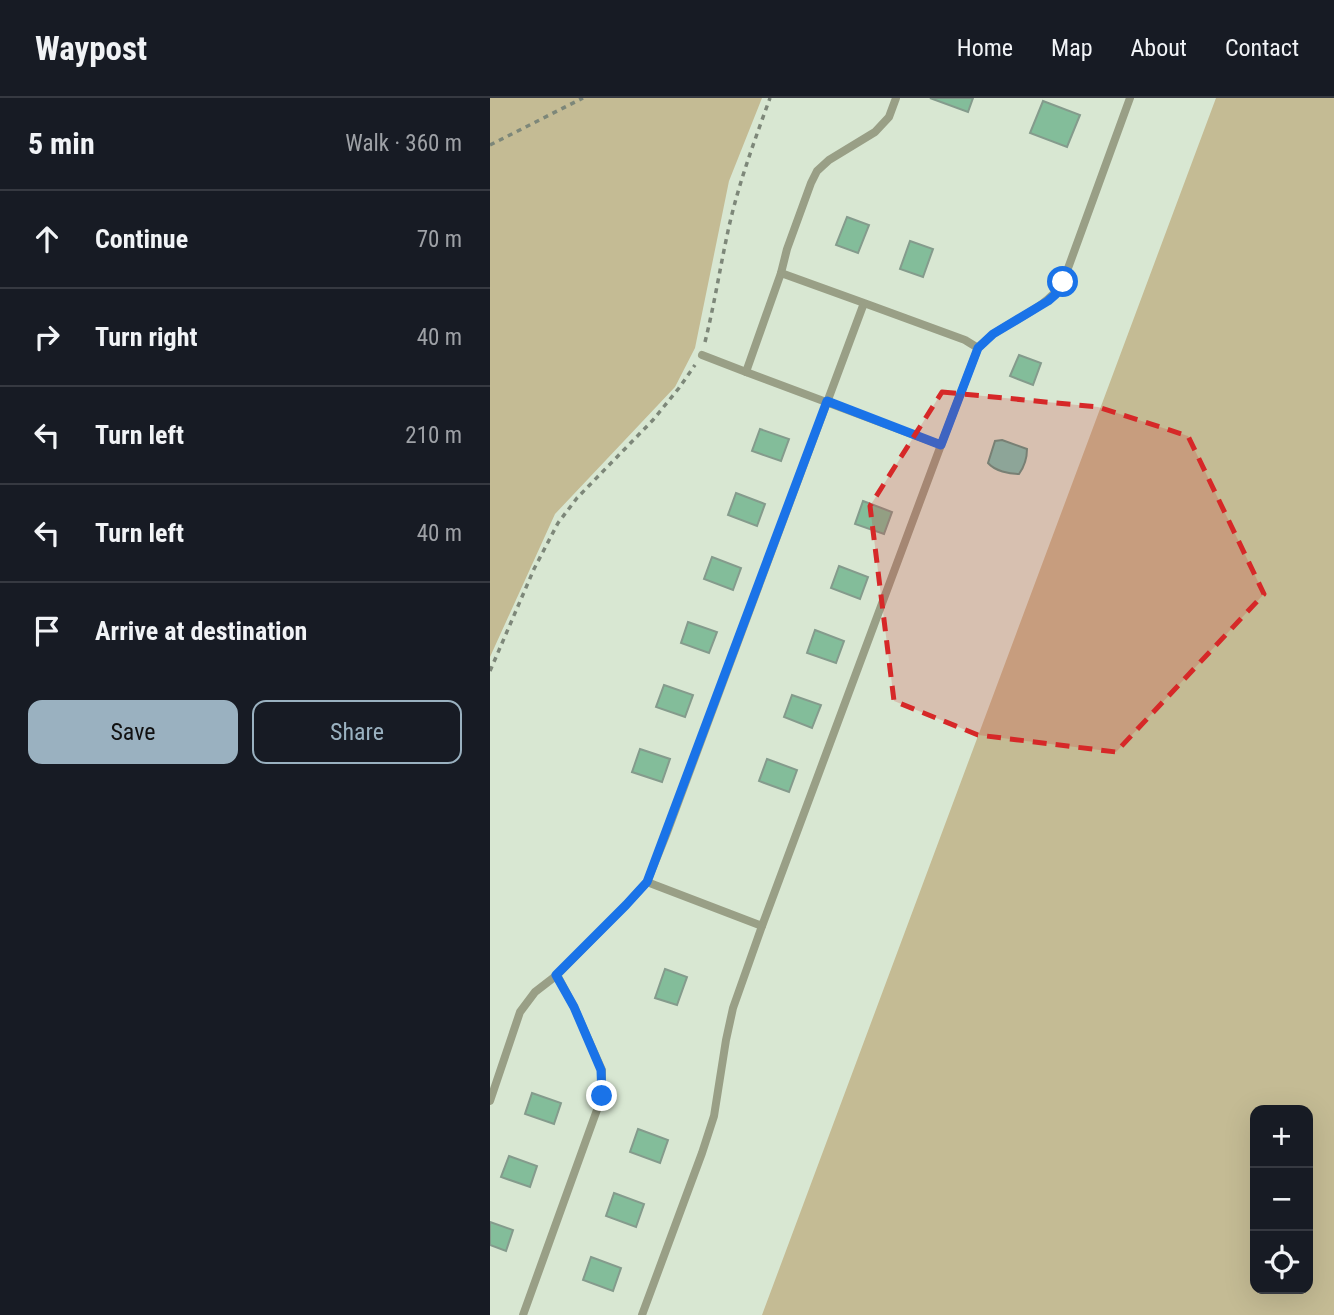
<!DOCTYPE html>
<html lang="en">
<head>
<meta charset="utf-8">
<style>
	:root { --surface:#171b24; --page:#242831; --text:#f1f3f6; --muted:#9ea1a6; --line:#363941; --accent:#9ab1c0 }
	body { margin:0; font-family:"Roboto Condensed",sans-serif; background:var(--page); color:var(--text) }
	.controls { position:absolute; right:21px; bottom:21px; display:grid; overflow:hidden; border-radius:14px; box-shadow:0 7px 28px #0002 }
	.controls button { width:63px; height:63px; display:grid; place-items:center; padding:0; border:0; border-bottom:2px solid var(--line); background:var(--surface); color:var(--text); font:35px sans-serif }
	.stop { position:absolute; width:21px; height:21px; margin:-16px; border:5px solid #1a73e8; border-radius:50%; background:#fff }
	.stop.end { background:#1a73e8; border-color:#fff; box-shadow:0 2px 7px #0008 }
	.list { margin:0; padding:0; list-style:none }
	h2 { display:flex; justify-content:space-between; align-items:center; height:91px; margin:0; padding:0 28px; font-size:30px }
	h2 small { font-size:23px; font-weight:400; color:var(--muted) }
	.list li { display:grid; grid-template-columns:46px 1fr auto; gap:21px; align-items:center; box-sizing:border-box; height:98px; padding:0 28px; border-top:2px solid var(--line) }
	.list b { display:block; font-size:26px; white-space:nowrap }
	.list em { font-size:23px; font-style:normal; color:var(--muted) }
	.actions { display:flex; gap:14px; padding:21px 28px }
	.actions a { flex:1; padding:16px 0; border:2px solid var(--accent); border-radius:14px; text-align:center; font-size:24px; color:var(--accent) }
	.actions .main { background:var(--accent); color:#111 }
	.icon { flex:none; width:38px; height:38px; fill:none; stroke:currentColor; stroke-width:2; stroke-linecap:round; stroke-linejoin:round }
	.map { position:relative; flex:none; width:844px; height:1217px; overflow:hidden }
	header { display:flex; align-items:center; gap:42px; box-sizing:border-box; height:98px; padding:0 35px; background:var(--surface); border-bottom:2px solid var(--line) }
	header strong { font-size:33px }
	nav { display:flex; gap:38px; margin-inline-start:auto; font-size:24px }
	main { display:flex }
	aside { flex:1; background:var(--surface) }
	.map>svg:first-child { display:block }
</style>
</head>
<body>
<header>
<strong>Waypost</strong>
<nav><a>Home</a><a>Map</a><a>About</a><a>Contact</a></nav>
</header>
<main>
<aside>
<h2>5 min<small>Walk · 360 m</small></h2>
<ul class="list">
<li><svg class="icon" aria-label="ahead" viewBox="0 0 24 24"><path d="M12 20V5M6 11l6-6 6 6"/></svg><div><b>Continue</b></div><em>70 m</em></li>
<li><svg class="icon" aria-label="right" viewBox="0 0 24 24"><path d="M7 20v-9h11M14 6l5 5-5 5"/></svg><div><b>Turn right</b></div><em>40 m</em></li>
<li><svg class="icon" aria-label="left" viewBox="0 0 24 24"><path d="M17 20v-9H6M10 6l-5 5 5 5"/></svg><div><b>Turn left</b></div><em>210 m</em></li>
<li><svg class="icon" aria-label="left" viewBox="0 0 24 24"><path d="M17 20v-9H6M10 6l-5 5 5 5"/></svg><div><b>Turn left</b></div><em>40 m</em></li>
<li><svg class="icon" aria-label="arrive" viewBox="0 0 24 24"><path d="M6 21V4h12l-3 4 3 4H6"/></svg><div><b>Arrive at destination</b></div></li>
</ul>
<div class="actions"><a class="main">Save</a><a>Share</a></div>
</aside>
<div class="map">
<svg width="844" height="1217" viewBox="0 0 844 1217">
	<rect width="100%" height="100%" fill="#d8e7d2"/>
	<!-- green -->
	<g fill="#c4bb94" fill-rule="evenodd">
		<polygon points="0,0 272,0 239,83 205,250 185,289 65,416 0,559"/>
		<path d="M726 0H844V1217H272ZM818 1012V1191H765V1012Z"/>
	</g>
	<!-- water -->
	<path fill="#7bc5b4" stroke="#619688" stroke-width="2" d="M512 342 537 351C537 359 534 369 529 376 519 376 505 373 498 365L505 343Z"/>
	<!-- building -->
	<g fill="#83bd9a" stroke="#849b8c" stroke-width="2">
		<polygon points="440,0 483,0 478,14"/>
		<polygon points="553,3 590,17 577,49 540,35"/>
		<polygon points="357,119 379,127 368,155 346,147"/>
		<polygon points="420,143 443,151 433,179 410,171"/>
		<polygon points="529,257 551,265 543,287 520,278"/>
		<polygon points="270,331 299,341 291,363 262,353"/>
		<polygon points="246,395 275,406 267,428 238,417"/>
		<polygon points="373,403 402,414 394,436 365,426"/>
		<polygon points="222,459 251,470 243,492 214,481"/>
		<polygon points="349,468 378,479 370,501 341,490"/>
		<polygon points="198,524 227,534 219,555 191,545"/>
		<polygon points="325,532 354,543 346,565 317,555"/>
		<polygon points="174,587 203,597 195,619 166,609"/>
		<polygon points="302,597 331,607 322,630 294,619"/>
		<polygon points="150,651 180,661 172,684 142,674"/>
		<polygon points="277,661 307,672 299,694 269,683"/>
		<polygon points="175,871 197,879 187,907 165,900"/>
		<polygon points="42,995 71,1005 64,1026 35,1016"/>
		<polygon points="148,1031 178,1042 170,1065 140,1054"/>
		<polygon points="19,1058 47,1068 40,1089 11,1079"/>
		<polygon points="124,1095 154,1106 146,1129 116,1118"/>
		<polygon points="0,1124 23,1132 16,1153 0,1147"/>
		<polygon points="101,1159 131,1170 123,1193 93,1182"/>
	</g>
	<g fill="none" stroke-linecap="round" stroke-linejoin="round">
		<!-- path -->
		<g stroke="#7d8779" stroke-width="3.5" stroke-dasharray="5 5" stroke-linecap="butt">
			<polyline points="0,47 93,0"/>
			<path d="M215 244C224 208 230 170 238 133 248 87 264 44 280 0"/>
			<polyline points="0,573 44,471 68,425 87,400 163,322 189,290 205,267"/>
		</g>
		<!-- lane -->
		<g stroke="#999f86" stroke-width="8">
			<polyline points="291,175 297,151 321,85 327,73 339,62 385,34 399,19 406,0"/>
			<path d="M488 250C494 245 499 239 505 235 529 219 557 209 573 184L640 0"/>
			<polyline points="212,257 256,274"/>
			<polyline points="157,784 272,828 451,347"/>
			<polyline points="0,1003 30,914 45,894 67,877"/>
			<polyline points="33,1217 112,998 112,972 84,909 67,877 136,807 157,784 176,737 374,205 291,175 256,274 451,347 488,250 475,242 374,205"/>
			<polyline points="152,1217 212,1055 224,1018 236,942 243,910 272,828"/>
		</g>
	</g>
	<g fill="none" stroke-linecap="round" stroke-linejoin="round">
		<!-- route -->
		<polyline stroke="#1a73e8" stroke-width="9" points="112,998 111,972 84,909 66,877 136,807 157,784 337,303 451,347 488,250 503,236 558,203 566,196 573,184"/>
	</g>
	<!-- marked area -->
	<path fill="#d62828" fill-opacity="0.2" stroke="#d62828" stroke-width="5" stroke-dasharray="14 9" stroke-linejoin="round" d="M452 294 608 309 698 338 774 496 626 654 488 637 404 603 380 408Z"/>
</svg>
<div class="controls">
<button>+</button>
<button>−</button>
<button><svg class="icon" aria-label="locate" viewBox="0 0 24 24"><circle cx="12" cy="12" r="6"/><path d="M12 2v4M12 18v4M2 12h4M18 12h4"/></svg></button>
</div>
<div class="stop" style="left:573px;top:184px"></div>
<div class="stop end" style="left:112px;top:998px"></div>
</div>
</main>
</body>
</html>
